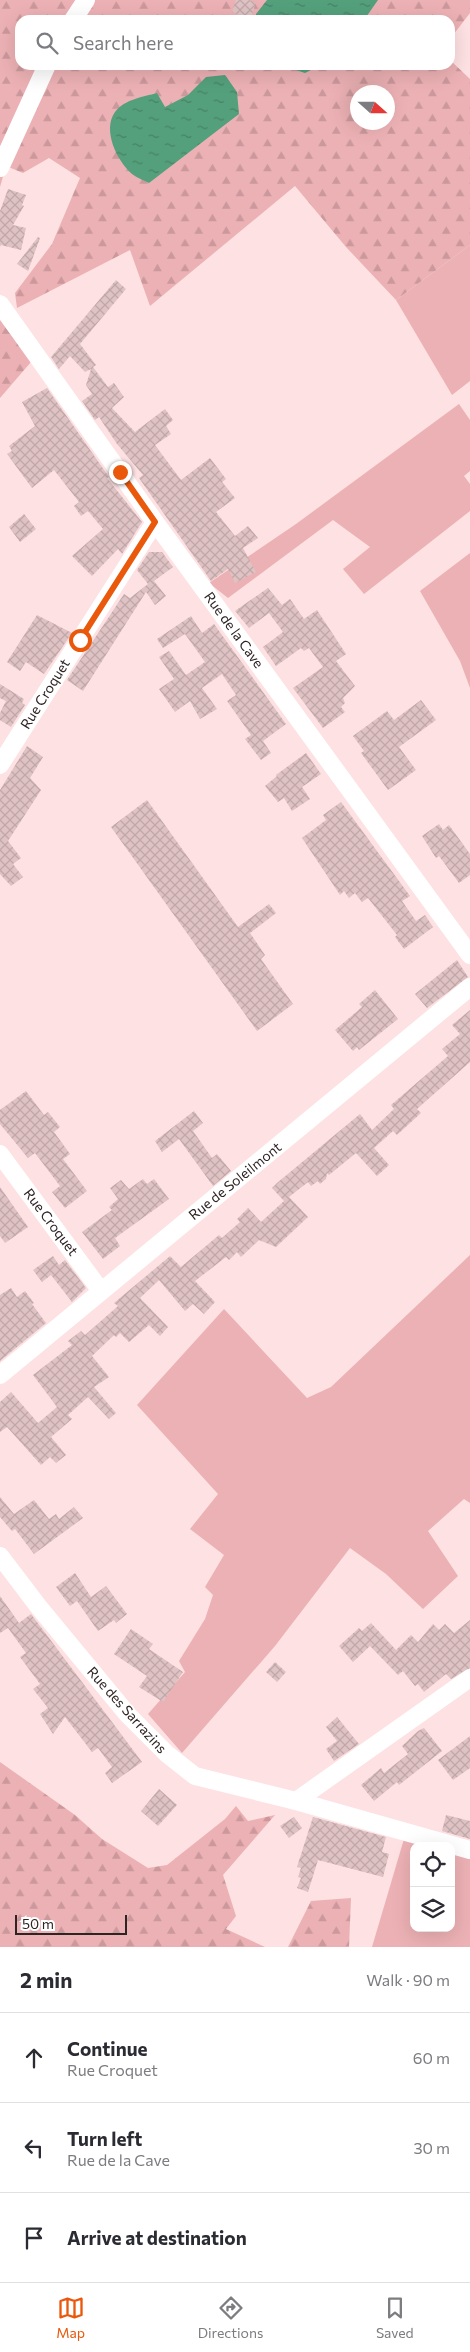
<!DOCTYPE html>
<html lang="en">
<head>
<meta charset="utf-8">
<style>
	:root { --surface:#fff; --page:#f2f2f3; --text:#2b2b33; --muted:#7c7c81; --line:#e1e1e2; --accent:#ea580c }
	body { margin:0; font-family:Commissioner,sans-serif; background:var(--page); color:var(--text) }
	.controls { position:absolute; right:15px; bottom:15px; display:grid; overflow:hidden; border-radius:10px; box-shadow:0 5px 20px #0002 }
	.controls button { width:45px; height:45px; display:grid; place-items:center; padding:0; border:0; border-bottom:1px solid var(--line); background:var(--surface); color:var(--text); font:25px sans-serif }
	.compass { position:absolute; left:350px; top:85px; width:45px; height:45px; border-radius:50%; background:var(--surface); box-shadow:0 5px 20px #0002; rotate:111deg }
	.scale { position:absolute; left:15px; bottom:12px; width:112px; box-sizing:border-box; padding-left:5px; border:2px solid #2e2424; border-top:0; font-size:14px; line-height:18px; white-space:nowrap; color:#2e2424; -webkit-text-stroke:4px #fff; paint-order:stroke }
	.stop { position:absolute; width:15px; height:15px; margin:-11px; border:4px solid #ea580c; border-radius:50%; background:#fff }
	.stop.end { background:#ea580c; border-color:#fff; box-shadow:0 1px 5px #0008 }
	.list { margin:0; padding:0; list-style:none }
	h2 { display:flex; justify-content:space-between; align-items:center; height:65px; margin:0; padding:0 20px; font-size:21px }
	h2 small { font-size:16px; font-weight:400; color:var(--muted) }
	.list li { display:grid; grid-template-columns:32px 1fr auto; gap:15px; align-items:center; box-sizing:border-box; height:90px; padding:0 20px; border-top:1px solid var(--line) }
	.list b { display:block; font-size:19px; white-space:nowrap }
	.list p { margin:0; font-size:16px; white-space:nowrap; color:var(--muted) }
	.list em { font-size:16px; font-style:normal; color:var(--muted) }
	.icon { flex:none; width:28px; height:28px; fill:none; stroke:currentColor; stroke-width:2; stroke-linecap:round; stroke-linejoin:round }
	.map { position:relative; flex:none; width:470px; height:1947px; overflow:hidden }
	.search { position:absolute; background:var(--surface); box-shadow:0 5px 20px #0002; left:15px; right:15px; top:15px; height:55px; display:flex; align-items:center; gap:12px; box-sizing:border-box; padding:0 18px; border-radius:15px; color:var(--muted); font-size:19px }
	.sheet { height:335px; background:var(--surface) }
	nav { display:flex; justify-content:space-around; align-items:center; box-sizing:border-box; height:70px; border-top:1px solid var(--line); background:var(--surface); font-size:14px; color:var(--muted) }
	nav a { display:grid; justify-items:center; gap:2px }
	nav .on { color:var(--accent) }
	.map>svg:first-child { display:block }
</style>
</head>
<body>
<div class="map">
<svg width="470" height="1947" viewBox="0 0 470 1947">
	<defs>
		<pattern id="forest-firs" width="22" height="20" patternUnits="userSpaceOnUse" patternTransform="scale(1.25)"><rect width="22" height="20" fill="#ecb1b4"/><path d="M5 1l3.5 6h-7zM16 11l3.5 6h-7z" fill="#cb989b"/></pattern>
		<pattern id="water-ripples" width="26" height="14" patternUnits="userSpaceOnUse" patternTransform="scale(1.25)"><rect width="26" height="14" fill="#54a07c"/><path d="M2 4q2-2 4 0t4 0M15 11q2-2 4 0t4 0" fill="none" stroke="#468265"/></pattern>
		<pattern id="building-cross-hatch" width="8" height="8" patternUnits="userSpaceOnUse" patternTransform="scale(1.25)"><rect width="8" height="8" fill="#dfc3c4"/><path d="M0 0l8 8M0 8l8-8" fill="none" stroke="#c0a7a8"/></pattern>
	</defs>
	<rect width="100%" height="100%" fill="#fee1e2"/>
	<!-- grass -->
	<g fill="#ecb1b4">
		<polygon points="470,245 470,381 452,395 396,300"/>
		<polygon points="459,404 470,420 470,471 464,476 470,484 470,511 364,594 343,569 370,547 333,520 228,598 209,583 296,524"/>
		<polygon points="470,553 470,688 460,661 420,591"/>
		<polygon points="470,1255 470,1503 464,1499 428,1531 458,1576 423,1609 386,1574 350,1548 275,1646 182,1753 148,1714 185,1672 179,1661 205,1619 213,1595 205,1587 224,1555 190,1529 218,1494 137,1405 224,1309 307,1398 331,1387"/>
		<polygon points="404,1839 427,1846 414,1846 414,1928 451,1928 451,1853 470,1858 470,1947 372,1947"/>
	</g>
	<!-- forest -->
	<g fill="url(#forest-firs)" fill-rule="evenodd">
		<path d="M0 0H470V13L450 39V20H20V65H450V60L470 79V245L396 300 346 247 295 186 150 306 130 250 17 308 15 293 52 244 80 178 49 158 23 173 6 166 0 187ZM358 92H388V122H358Z"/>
		<polygon points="0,320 31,362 0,398"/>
		<polygon points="0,1762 75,1815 102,1839 148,1868 167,1865 225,1819 236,1806 248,1821 275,1815 223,1875 236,1916 226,1929 265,1947 0,1947"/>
		<polygon points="351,1898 349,1947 288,1947 311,1901"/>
	</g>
	<!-- water -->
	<g fill="url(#water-ripples)">
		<polygon points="267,0 378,0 364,20 256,20 256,14"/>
		<polygon points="281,65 321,65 305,73"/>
		<path d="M225 75 237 92 239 114 149 183C144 180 137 178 132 174 117 161 102 130 115 112 125 99 143 97 157 93L165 107 188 95 206 77Z"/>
	</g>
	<!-- building -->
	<g fill="url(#building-cross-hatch)">
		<polygon points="236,0 249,0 256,3 250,19 232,12"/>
		<polygon points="8,189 26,195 22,205 24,206 13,225 26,228 21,250 1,245 0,247 0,211"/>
		<polygon points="38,237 40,238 28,271 17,264"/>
		<polygon points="116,280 126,289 80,344 96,365 93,367 108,387 114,383 124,397 112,408 135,432 165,409 173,420 166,426 171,434 155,445 181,480 210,458 226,479 222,482 235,498 216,512 235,536 248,526 258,538 243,548 256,572 235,583 228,569 211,581 139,478 143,475 117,444 99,417 95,420 82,401 92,394 86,385 91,369 85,372 70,356 59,369 51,357"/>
		<polygon points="47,388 109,477 107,478 142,522 122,554 118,549 92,576 72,556 103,529 88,511 81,516 74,506 79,502 54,470 32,488 7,454 12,451 9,446 35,426 22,402"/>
		<polygon points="24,514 36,529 20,542 9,527"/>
		<polygon points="149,552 162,552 173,567 154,581 166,596 155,605 146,592 83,691 67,680 124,594 130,598 148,584 137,570"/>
		<polygon points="268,588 282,605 290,599 304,619 317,610 346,654 336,661 355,686 343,698 345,703 341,707 345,712 323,728 293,688 323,667 309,648 304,651 301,648 276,666 263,647 283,632 269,613 249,628 235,611"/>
		<polygon points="37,615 72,633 44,674 26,662 20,671 7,662"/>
		<polygon points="191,616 202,633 214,624 286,724 263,741 271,753 261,760 245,739 251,735 227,701 236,695 222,674 202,688 217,709 200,719 190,701 175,712 159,689 174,679 159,657 169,651 186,675 205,662 185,634 163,648 157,639"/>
		<polygon points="0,684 24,699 22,703 25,705 11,727 0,720 0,713 6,701 0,698"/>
		<polygon points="421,700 436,720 399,747 416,770 388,790 361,753 364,751 353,736 387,711 394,720"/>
		<polygon points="27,746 43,757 30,778 41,790 8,841 21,858 13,864 23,877 11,886 0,874 0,790"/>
		<polygon points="306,753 321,774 302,787 310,799 292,811 284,798 278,802 265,786 277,776 276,775"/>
		<polygon points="147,800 238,927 269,904 276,913 250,933 265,955 261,959 293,1004 257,1031 111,827"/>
		<polygon points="341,802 410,896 402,901 416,921 425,915 433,927 404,949 395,937 397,935 368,898 362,902 355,893 349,898 344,891 340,895 302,838 326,820 323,815"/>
		<polygon points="439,824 443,830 449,825 470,854 470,875 459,883 439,856 436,858 422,836"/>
		<polygon points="457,960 468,977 427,1008 415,994"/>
		<polygon points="375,990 398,1019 359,1050 357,1047 353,1051 335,1030 362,1007 359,1004"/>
		<polygon points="470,1010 470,1062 417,1109 421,1113 397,1135 393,1131 374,1148 389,1165 377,1176 356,1153 329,1175 327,1173 326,1179 320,1184 318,1181 311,1186 308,1182 289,1197 308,1217 276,1247 259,1240 241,1257 237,1252 229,1260 226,1257 195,1281 215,1302 204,1314 193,1304 185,1311 159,1280 140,1298 168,1327 160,1336 149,1325 129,1342 120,1333 116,1337 114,1335 92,1356 109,1377 94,1387 116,1413 109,1419 88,1397 68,1415 72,1419 51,1437 66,1455 56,1463 50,1457 41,1465 7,1427 0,1432 0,1402 11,1392 38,1423 57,1407 33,1375 72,1345 68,1341 81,1331 85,1335 118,1306 114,1303 170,1256 181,1267 219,1235 222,1238 240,1222 237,1219 248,1208 261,1222 284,1201 272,1188 277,1183 360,1114 372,1130 394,1109 391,1105 448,1056 442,1049 460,1034 452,1025"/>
		<polygon points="26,1091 44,1115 48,1112 60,1127 54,1132 70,1154 63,1159 87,1191 65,1208 52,1192 60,1186 35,1153 28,1158 0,1124 0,1110"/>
		<polygon points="194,1111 203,1123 193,1131 212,1158 217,1154 231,1171 213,1186 179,1139 162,1152 155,1141"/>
		<polygon points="143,1179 147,1184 154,1179 169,1199 115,1238 120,1246 103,1259 82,1232 112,1210 109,1207 118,1199 110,1188 121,1180 129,1189"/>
		<polygon points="0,1187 28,1227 5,1243 0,1236"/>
		<polygon points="53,1256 59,1265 65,1260 86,1288 72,1302 51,1275 42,1282 33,1270"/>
		<polygon points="11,1288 17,1297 25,1291 34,1303 32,1304 46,1323 0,1361 0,1295"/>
		<polygon points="0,1497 14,1514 34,1500 49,1519 56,1514 59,1519 74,1507 83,1518 34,1554 15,1529 12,1531 0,1517"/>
		<polygon points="75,1573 91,1597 106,1586 127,1614 116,1623 114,1620 98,1631 77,1601 70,1606 56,1587"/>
		<polygon points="0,1596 19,1623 31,1614 142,1762 112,1783 105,1773 112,1767 98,1748 92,1752 65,1717 53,1734 40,1714 48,1708 33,1689 40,1684 20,1657 26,1653 8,1628 0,1633"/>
		<polygon points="470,1620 470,1668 451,1679 446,1674 424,1692 418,1684 415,1686 403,1671 398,1675 370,1646 353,1662 339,1646 359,1628 362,1631 371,1623 396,1650 411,1635 418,1642 433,1624 439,1630 445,1624 454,1633"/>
		<polygon points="131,1629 153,1644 149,1649 183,1672 163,1702 139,1687 147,1676 114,1654"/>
		<polygon points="275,1662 286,1672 277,1682 266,1672"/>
		<polygon points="337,1717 359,1744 334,1761 326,1749 337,1741 326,1727"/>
		<polygon points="424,1728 442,1751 399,1785 397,1782 374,1801 361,1785 381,1768 384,1773 408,1754 402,1746 418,1731"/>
		<polygon points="470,1736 470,1768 453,1780 438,1760"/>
		<polygon points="159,1789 177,1805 158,1826 141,1811"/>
		<polygon points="446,1815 470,1821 470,1839 442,1831"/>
		<polygon points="294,1817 302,1828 289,1838 280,1826"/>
		<polygon points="313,1817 386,1837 382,1852 389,1854 383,1877 318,1860 308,1892 297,1888 301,1878 298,1877 301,1868 297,1867"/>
	</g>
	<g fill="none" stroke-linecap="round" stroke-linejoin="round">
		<!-- minor -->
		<g stroke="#fff" stroke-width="18">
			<polyline points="73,20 86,0"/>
			<polyline points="0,168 47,65"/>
			<polyline points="0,304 155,522 470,955"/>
			<polyline points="0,765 155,522"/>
			<polyline points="0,1154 101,1291"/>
			<polyline points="0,1375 470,987"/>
			<polyline points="0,1556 38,1606 128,1715 167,1754 195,1776 296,1801 470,1850"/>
			<polyline points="296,1801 470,1678"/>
		</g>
	</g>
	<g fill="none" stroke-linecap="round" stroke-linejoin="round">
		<!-- route -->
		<polyline stroke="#ea580c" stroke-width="6" points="80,640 155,522 120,472"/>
	</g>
	<g text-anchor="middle" stroke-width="4" stroke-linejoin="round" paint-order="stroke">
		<!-- street labels -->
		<g font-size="14" fill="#2e2424" stroke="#fff">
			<text transform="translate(234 630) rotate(54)" y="5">Rue de la Cave</text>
			<text transform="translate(45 694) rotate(-58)" y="5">Rue Croquet</text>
			<text transform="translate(235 1181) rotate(-39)" y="5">Rue de Soleilmont</text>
			<text transform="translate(51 1222) rotate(53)" y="5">Rue Croquet</text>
			<text transform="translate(127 1710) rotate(48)" y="5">Rue des Sarrazins</text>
		</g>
	</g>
</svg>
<div class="controls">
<button><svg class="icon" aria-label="locate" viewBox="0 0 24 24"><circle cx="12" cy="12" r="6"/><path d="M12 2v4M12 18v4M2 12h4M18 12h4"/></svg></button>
<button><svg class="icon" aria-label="layers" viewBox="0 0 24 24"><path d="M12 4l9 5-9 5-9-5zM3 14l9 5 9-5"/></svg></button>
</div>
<svg class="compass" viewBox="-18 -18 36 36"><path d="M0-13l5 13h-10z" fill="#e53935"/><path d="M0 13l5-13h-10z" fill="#7c7c81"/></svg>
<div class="scale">50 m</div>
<div class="stop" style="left:80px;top:640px"></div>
<div class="stop end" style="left:120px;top:472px"></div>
<div class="search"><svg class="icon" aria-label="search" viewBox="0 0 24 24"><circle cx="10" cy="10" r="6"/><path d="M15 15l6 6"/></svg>Search here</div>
</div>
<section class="sheet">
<h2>2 min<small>Walk · 90 m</small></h2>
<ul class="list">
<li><svg class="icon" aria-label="ahead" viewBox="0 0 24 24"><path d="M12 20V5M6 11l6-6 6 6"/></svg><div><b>Continue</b><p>Rue Croquet</p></div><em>60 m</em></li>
<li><svg class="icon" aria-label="left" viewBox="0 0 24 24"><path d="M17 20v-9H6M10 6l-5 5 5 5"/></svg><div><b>Turn left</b><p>Rue de la Cave</p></div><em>30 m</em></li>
<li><svg class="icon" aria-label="arrive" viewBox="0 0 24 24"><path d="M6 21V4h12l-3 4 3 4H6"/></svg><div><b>Arrive at destination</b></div></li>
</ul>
</section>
<nav>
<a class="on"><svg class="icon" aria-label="map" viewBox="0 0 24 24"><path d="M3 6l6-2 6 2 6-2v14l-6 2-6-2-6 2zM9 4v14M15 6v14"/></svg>Map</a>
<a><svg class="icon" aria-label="directions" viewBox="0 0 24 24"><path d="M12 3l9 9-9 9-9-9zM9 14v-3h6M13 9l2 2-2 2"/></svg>Directions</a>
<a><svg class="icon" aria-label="saved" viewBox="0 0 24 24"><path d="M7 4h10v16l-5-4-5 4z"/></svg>Saved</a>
</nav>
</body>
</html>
